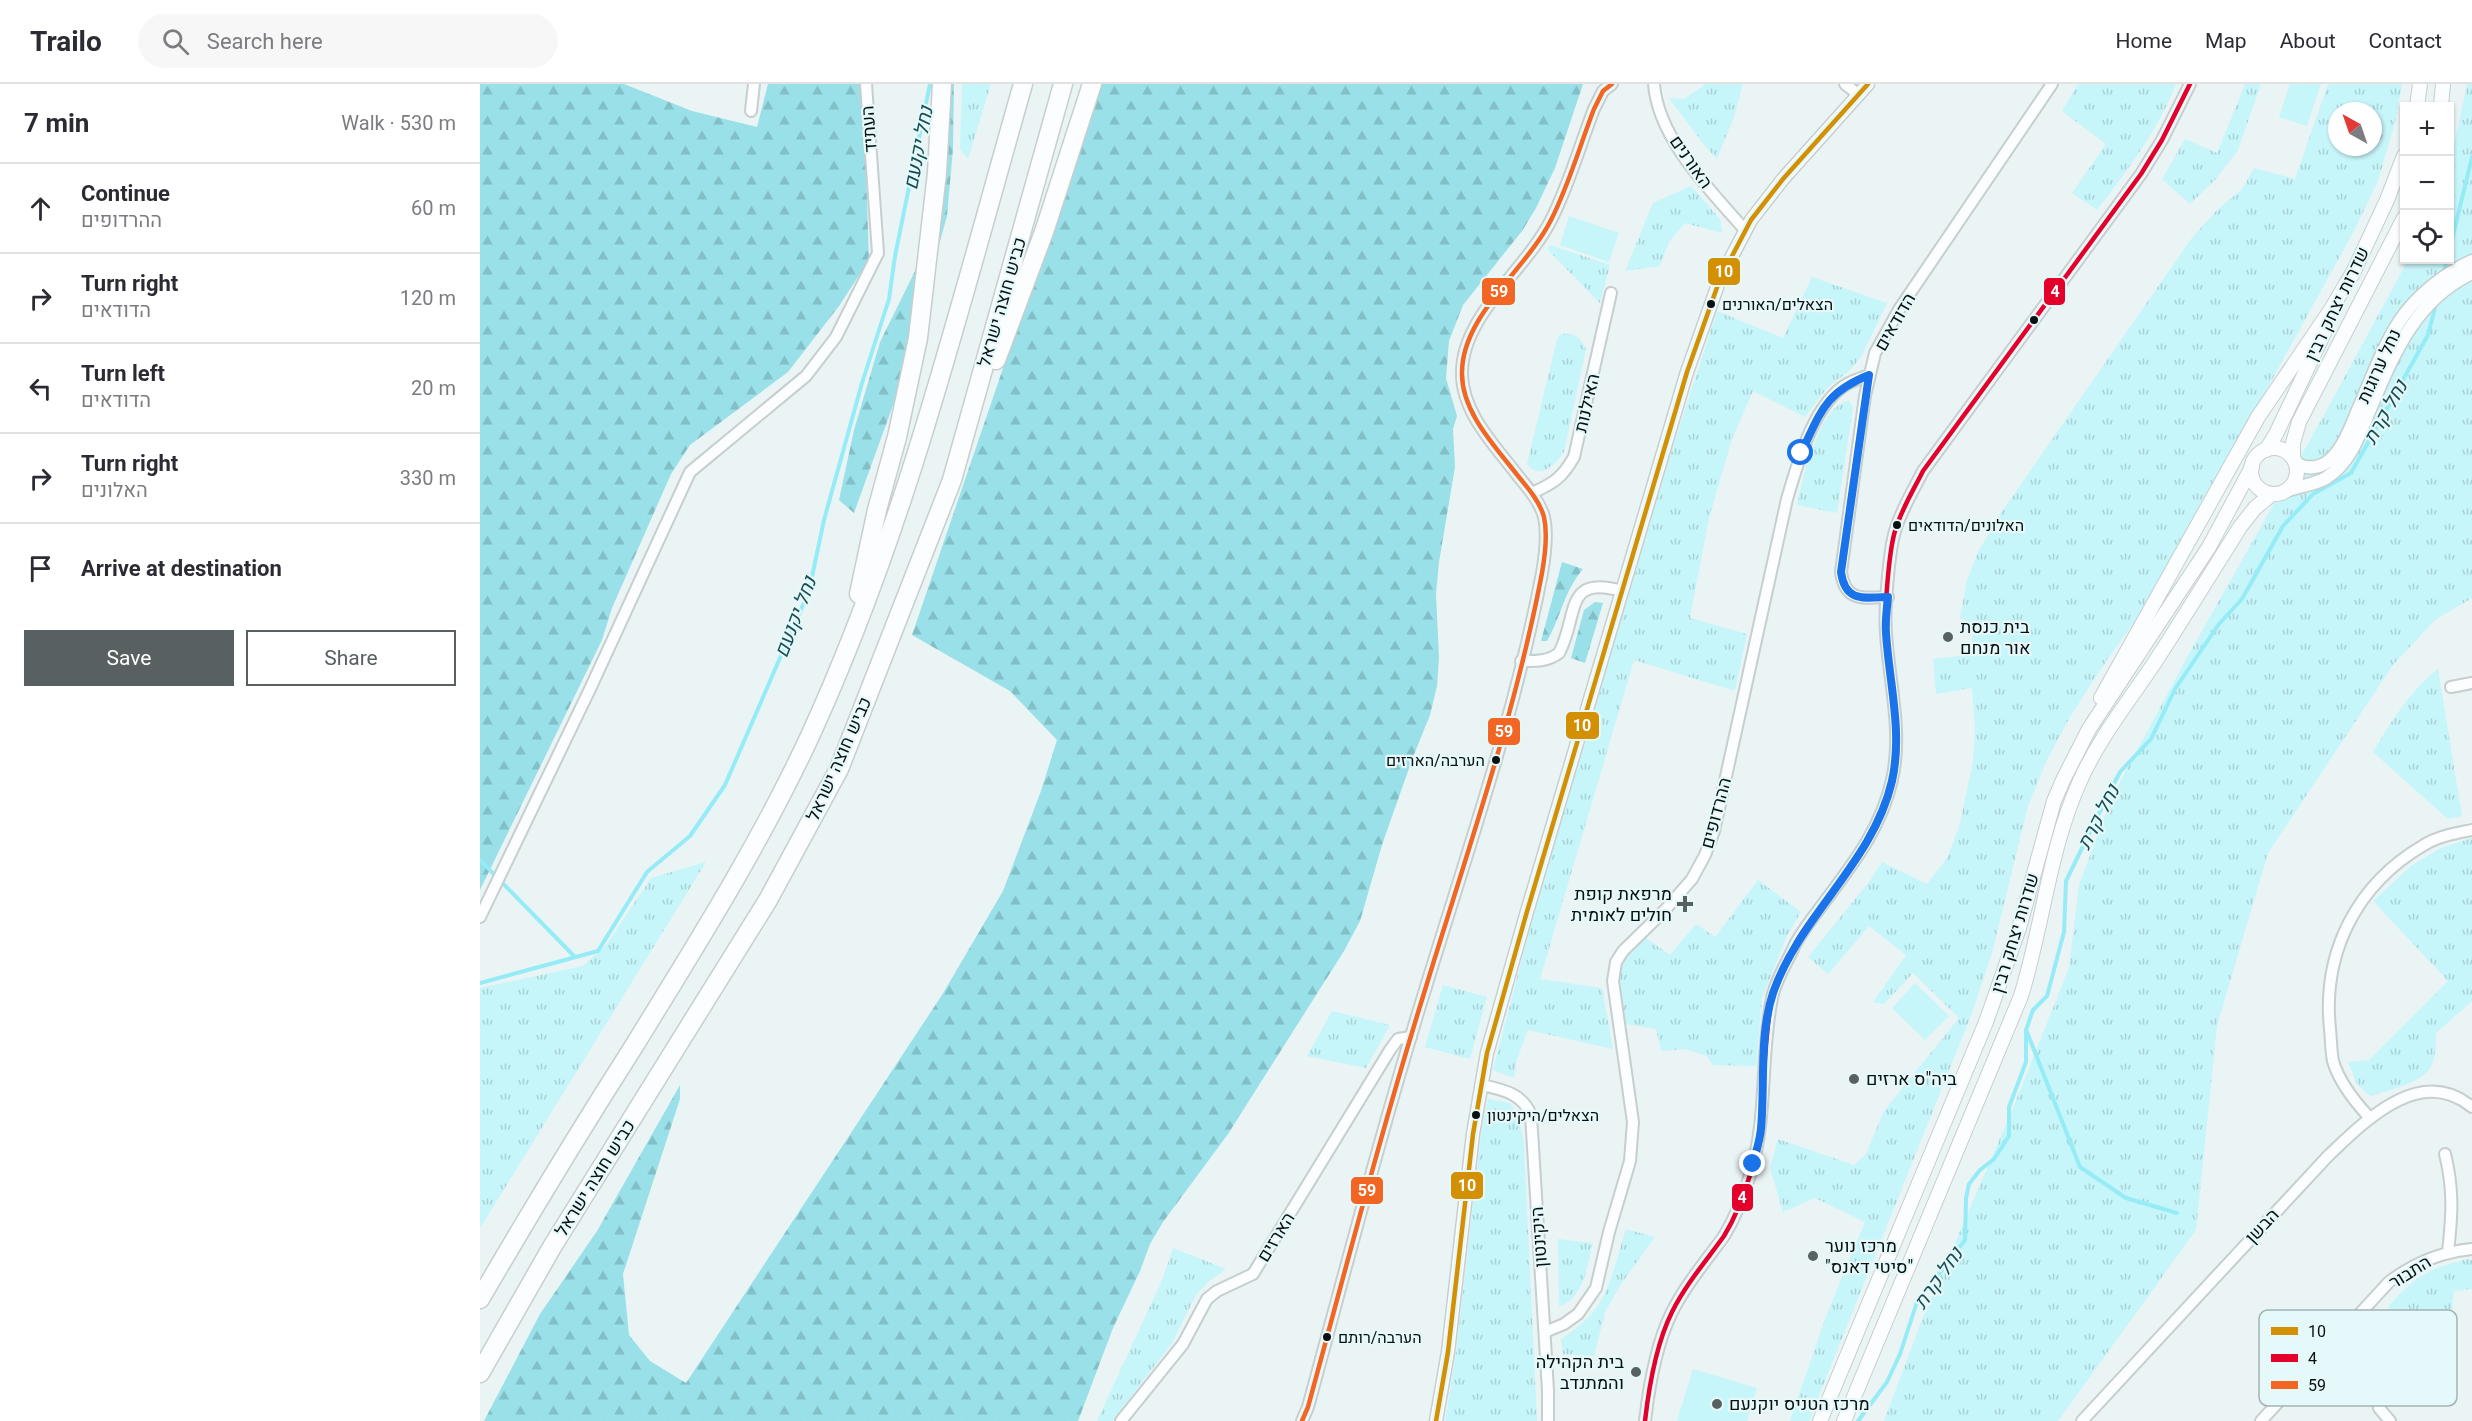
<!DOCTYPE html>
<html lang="en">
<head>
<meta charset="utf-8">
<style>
	:root { --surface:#fff; --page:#f7f7f7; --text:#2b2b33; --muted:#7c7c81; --line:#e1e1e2; --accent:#586061 }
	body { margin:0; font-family:Roboto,Heebo,sans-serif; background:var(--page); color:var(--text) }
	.controls { position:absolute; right:18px; top:18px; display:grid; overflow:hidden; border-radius:0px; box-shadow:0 2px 4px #0004 }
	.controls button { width:54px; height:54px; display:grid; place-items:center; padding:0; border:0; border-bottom:2px solid var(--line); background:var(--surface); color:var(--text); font:30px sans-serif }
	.compass { position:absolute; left:1848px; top:18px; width:54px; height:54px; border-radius:50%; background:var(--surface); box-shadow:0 2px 4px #0004; rotate:320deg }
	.stop { position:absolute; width:18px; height:18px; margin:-14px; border:4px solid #1a73e8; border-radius:50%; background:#fff }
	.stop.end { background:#1a73e8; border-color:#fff; box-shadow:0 2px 6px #0008 }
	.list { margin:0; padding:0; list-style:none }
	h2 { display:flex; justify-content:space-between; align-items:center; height:78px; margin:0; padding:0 24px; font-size:26px }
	h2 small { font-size:20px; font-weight:400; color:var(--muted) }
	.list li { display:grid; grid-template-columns:39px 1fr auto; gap:18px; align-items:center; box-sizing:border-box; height:90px; padding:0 24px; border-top:2px solid var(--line) }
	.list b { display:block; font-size:22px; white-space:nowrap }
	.list p { margin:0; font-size:20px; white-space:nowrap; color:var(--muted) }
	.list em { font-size:20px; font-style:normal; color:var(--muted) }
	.actions { display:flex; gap:12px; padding:18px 24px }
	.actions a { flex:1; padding:14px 0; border:2px solid var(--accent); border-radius:0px; text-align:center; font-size:21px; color:var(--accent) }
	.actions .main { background:var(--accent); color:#fff }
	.icon { flex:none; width:33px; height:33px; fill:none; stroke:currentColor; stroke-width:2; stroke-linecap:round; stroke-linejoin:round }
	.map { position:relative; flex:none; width:1992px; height:1337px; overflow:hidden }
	header { display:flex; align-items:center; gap:36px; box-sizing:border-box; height:84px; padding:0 30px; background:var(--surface); border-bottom:2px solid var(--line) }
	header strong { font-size:28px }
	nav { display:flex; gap:33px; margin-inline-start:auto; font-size:21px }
	.search { width:420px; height:54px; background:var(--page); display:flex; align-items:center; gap:15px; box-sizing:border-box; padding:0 21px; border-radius:33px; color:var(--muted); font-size:22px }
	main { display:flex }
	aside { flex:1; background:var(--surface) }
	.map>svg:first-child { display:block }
</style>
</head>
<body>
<header>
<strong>Trailo</strong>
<div class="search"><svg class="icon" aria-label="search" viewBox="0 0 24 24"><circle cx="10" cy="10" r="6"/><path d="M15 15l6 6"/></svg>Search here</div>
<nav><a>Home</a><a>Map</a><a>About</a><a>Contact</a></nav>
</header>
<main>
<aside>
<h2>7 min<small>Walk · 530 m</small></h2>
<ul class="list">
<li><svg class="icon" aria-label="ahead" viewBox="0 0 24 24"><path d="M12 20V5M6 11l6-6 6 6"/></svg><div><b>Continue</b><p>ההרדופים</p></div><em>60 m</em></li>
<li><svg class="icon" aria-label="right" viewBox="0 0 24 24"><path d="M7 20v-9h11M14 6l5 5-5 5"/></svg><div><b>Turn right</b><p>הדודאים</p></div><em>120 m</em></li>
<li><svg class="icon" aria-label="left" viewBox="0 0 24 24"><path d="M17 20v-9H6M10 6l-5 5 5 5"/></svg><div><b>Turn left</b><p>הדודאים</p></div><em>20 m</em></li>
<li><svg class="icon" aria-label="right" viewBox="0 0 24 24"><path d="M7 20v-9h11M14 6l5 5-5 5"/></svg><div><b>Turn right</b><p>האלונים</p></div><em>330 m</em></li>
<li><svg class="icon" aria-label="arrive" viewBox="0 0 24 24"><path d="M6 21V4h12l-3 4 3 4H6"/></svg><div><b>Arrive at destination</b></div></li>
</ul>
<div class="actions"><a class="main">Save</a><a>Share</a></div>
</aside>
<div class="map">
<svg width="1992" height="1337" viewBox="0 0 1992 1337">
	<defs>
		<pattern id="grass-tufts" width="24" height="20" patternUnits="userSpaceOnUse" patternTransform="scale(1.5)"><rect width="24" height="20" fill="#c6f5fa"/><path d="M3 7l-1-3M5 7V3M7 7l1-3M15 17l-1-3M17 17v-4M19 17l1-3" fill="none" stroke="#a9d1d5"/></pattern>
		<pattern id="forest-firs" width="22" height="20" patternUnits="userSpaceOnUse" patternTransform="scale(1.5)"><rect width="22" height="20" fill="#99e0e8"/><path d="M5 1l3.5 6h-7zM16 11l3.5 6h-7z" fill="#82bfc6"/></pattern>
	</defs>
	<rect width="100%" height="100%" fill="#eaf4f5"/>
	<!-- grass -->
	<g fill="url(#grass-tufts)" fill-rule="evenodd">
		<polygon points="482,0 511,0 488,75 480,65"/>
		<polygon points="1226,0 1263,0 1254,33 1237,75 1225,62 1189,14 1204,15"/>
		<path d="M1598 0H1696C1678 46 1647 87 1617 126L1592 109 1626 60 1582 27Z"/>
		<polygon points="1765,0 1781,0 1758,66 1736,95 1710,120 1682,95 1705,55 1737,69"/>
		<path d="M1848 0H1922L1915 38 1898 97 1875 145 1697 468 1658 533 1620 586 1590 633 1566 678 1548 722 1512 869 1492 929 1329 1337H1310L1345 1235 1385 1138 1335 1114 1303 1128 1290 1084 1298 1055 1374 1081 1386 1070 1404 1027 1479 934 1433 889 1404 920 1393 918 1426 871 1389 842 1348 890 1328 873 1389 798 1402 778 1447 800 1467 774 1479 743 1493 678 1495 643 1492 604 1456 610 1453 575 1489 571 1494 543 1480 534 1487 496 1498 468 1521 429 1711 155 1737 126 1762 105 1774 84 1815 95ZM1857 27H1893V63H1857Z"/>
		<polygon points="1987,0 1992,0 1992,514 1955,536 1913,581 1788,769 1737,942 1716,1146 1578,1337 1404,1337 1443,1233 1531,1029 1589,884 1599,801 1632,713 1710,568 1843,333 1928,176 1970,176 1970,80"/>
		<polygon points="1211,102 1240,135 1242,149 1205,139 1189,158 1180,182 1145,187 1173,119"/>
		<polygon points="1070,161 1130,181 1120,219 1068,166"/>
		<polygon points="1332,193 1407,219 1381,273 1369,287 1347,304 1325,333 1273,307 1252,355 1229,434 1210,534 1267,550 1255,607 1154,576 1060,895 1122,904 1133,965 1048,946 1037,975 1034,994 1013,986 1053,833 1189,375 1237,227 1303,254"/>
		<path d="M1081 250C1095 249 1100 253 1106 265L1084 368C1076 380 1059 397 1047 380L1077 255Z"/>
		<path d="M1369 317 1373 324 1357 429 1317 421C1322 396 1339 320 1369 317Z"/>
		<path d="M1958 585 1982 732 1968 735 1893 668C1912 636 1929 608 1958 585Z"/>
		<path d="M1992 754V917L1956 949C1956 961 1956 977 1948 987 1939 999 1904 1008 1890 1012L1877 1000 1868 978 1889 976 1968 897 1893 817 1931 782 1961 764Z"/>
		<polygon points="226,778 0,1144 0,904 103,882 127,860 171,794"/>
		<path d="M1278 796 1321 828 1307 852 1282 914 1276 982 1233 981 1227 972 1205 965 1181 967 1176 945 1146 940C1144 919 1133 888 1148 870 1153 864 1160 859 1166 854L1190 871 1216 840 1235 853Z"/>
		<polygon points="963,901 1007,913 990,975 945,963"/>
		<polygon points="852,927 910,941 886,984 827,972"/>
		<polygon points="1008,1015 1030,1019 1039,1033 1044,1059 1057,1337 965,1337 976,1269 1001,1051"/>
		<path d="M1146 1145 1175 1153 1141 1200 1125 1228 1114 1272 1083 1270 1081 1255C1094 1246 1107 1237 1116 1224 1131 1205 1138 1169 1146 1145Z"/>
		<path d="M1078 1155 1113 1159C1106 1185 1105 1212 1079 1223Z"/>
		<polygon points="693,1164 746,1185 728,1198 716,1211 692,1259 632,1337 617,1337 682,1196"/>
		<path d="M1988 1175 1992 1176V1205L1974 1207 1971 1235 1941 1261 1908 1223C1934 1193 1949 1184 1988 1175Z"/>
	</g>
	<!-- forest -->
	<g fill="url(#forest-firs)">
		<polygon points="0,0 144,0 212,27 277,43 288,0 383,0 389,176 359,222 308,288 210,361 191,390 132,524 122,556 0,806"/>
		<polygon points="454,0 474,0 473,65 467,132 420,302 374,429 359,416 374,346 400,258 438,181 451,139"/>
		<polygon points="620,0 1103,0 1075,84 1056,124 1042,147 983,221 969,257 966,294 977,332 973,345 975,383 959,478 956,510 959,574 957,602 950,631 933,673 902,761 880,837 864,867 748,1050 683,1138 670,1160 660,1187 633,1244 598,1337 4,1337 60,1230 117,1147 200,1001 200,1015 143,1190 149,1251 170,1277 206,1299 462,911 523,807 561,707 577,656 530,607 432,551"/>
		<path d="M1082 478 1103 485C1084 507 1081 533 1067 557H1061Z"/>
		<polygon points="1115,518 1123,519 1105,579 1091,574 1104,526"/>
	</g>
	<!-- pitch -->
	<g fill="#c6f5fa">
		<polygon points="1810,0 1841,0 1827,42 1799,33"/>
		<polygon points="1089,132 1139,149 1129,178 1080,161"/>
		<polygon points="1435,899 1469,932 1445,956 1412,924"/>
		<polygon points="1213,1285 1277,1304 1267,1337 1197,1337"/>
	</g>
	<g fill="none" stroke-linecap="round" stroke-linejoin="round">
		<!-- stream -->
		<g stroke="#95ecf6" stroke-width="4">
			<polyline points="1970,164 1992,73"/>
			<polyline points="1963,189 1967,176"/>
			<polyline points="0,776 95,873"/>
			<polyline points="0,899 118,867 167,788 210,752 245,701 329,507 344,436 382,299 409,215 415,172 450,0"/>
			<polyline points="1547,948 1600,1083 1646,1114 1697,1129"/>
			<polyline points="1378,1337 1407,1298 1420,1270 1437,1218 1485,1156 1486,1114 1489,1100 1500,1086 1514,1075 1529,1052 1529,1023 1546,978 1546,946 1553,926 1567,912 1584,848 1586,797 1626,715 1640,688 1671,655 1695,605 1739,540 1762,515 1803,442 1833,410 1871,389 1948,251 1956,220"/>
		</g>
		<!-- minor casing -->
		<g stroke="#c6cece" stroke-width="14">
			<g id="minor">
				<path d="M1174 0C1178 55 1231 107 1265 146"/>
				<polyline points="1365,0 1379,11"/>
				<polyline points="271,27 274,0"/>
				<path d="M1052 409C1074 399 1082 394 1094 373L1131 209"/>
				<path d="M1408 513C1383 514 1365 518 1361 488L1385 312 1395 269 1420 224 1572 0"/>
				<path d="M1041 577C1055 577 1067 578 1079 569 1099 532 1083 490 1142 507"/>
				<polyline points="1971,603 1992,599"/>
				<polyline points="0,833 110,605 210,388 326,292 356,253 398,169 386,0"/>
				<path d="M1002 1001C1023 1006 1042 1009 1051 1031L1068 1306V1337"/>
				<path d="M1890 1034C1875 1018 1859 998 1853 977 1851 967 1851 955 1850 945 1842 868 1877 800 1944 761 1958 752 1977 749 1992 746"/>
				<path d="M1965 1070C1974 1106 1972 1132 1968 1168"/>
				<path d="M1065 1248 1084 1240 1098 1230 1116 1204 1129 1148 1150 1077 1153 1038 1133 897 1136 878 1143 867 1185 826 1212 795 1225 771 1234 747 1307 415C1318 379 1333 320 1367 300 1374 296 1382 294 1389 291"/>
				<polyline points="1899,1324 1910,1337"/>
				<polyline points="641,1337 703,1260 727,1215 737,1207 773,1190 910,966 918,955 931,953"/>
				<path d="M822 1337 828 1323C866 1184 902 1044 945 906 987 768 1035 631 1062 489 1065 472 1068 451 1064 433 1060 418 1048 404 1038 392 1016 363 982 329 982 290 981 232 1046 186 1071 136 1089 101 1100 61 1114 25L1123 7 1132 0"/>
				<path d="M1165 1337C1169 1302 1176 1260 1192 1228 1206 1200 1226 1177 1244 1152 1255 1134 1264 1111 1270 1091 1288 1034 1280 973 1292 914 1295 898 1305 882 1312 867 1319 850 1332 835 1343 820 1372 781 1401 745 1412 696 1423 647 1409 598 1406 549 1404 528 1409 467 1415 447 1421 426 1433 407 1443 387L1661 90 1682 56 1710 0"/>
				<path d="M1602 1337 1848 1072C1885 1037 1940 980 1992 1023"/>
				<path d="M1781 1337 1909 1198C1934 1179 1960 1168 1992 1165"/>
			</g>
		</g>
		<!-- tertiary casing -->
		<g stroke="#c6cece" stroke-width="15">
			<g id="tertiary">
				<path d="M1815 378C1827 387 1842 384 1852 374 1865 361 1871 342 1878 326 1891 296 1902 265 1919 238 1936 212 1964 190 1992 177"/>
				<path d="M1806 407C1819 402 1834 401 1846 394 1869 380 1878 354 1888 330 1912 274 1933 217 1992 189"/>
				<polyline points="956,1337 968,1268 993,1050 1007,969 1046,831 1207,288 1240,195 1271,136 1303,95 1388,0"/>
			</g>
		</g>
		<!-- secondary casing -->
		<g stroke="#c6cece" stroke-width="16">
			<g id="secondary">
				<polyline points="1937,22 1940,0"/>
				<polyline points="1961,22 1963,0"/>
				<polyline points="1872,191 1907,116 1924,72"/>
				<circle cx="1794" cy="387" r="23"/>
				<polyline points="1786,366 1796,350 1844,249"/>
				<polyline points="1813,374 1813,359 1819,338 1924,134"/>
				<polyline points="1621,614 1778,333 1850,227 1875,185"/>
				<polyline points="1340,1337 1506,938 1539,844 1574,717 1584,694 1609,645 1729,463 1772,383"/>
				<path d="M1364 1337 1541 912C1563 841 1569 765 1600 697 1619 654 1649 617 1675 578 1704 533 1732 488 1760 443L1775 424 1792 410"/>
			</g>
		</g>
		<!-- motorway casing -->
		<g stroke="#c6cece" stroke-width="21">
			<g id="motorway">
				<polyline points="516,276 564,148 612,0"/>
				<polyline points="379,510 397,426 417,353 438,254 457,89 462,0"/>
				<path d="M0 1215C50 1129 101 1045 154 962 216 861 280 760 330 652 426 443 480 220 543 0"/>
				<polyline points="0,1289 72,1163 288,816 359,685 472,396 583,0"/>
			</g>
		</g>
		<!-- minor -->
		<use href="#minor" stroke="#fcfdfe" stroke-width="10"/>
		<!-- tertiary -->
		<use href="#tertiary" stroke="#fcfdfe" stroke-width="12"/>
		<!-- secondary -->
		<use href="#secondary" stroke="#fcfdfe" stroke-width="14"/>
		<!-- motorway -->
		<use href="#motorway" stroke="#fcfdfe" stroke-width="18"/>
		<!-- bus-1 casing -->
		<g stroke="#e5f8fa" stroke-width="9">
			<polyline id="bus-1" points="956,1337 968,1268 993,1050 1007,969 1046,831 1207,288 1240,195 1271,136 1303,95 1388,0"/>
		</g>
		<!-- bus-2 casing -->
		<g stroke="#e5f8fa" stroke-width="9">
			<path id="bus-2" d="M1165 1337C1169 1302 1176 1260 1192 1228 1206 1200 1226 1177 1244 1152 1255 1134 1264 1111 1270 1091 1288 1034 1280 973 1292 914 1295 898 1305 882 1312 867 1319 850 1332 835 1343 820 1372 781 1401 745 1412 696 1423 647 1409 598 1406 549 1404 528 1409 467 1415 447 1421 426 1433 407 1443 387L1661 90 1682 56 1710 0"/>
		</g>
		<!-- bus-3 casing -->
		<g stroke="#e5f8fa" stroke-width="9">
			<path id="bus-3" d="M822 1337 828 1323C866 1184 902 1044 945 906 987 768 1035 631 1062 489 1065 472 1068 451 1064 433 1060 418 1048 404 1038 392 1016 363 982 329 982 290 981 232 1046 186 1071 136 1089 101 1100 61 1114 25L1123 7 1132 0"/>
		</g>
		<!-- bus-1 -->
		<use href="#bus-1" stroke="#d39003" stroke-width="4.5"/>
		<!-- bus-2 -->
		<use href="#bus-2" stroke="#e4002b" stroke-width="4.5"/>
		<!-- bus-3 -->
		<use href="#bus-3" stroke="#f26522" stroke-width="4.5"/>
	</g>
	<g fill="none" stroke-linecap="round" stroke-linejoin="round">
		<!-- route -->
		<path stroke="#1a73e8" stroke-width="8" d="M1273 1080C1276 1068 1280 1056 1281 1045 1285 1002 1279 951 1293 909 1320 831 1393 779 1412 697 1423 648 1409 598 1406 549 1405 537 1407 524 1408 513 1383 514 1365 518 1361 488L1389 291C1344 309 1341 328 1321 369"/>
	</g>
	<!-- markers -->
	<g fill="#0a1011" stroke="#e5f8fa" stroke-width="2">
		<circle cx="1231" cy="220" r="5"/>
		<circle cx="1554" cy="236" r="5"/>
		<circle cx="1417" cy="441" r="5"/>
		<circle cx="1016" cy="676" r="5"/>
		<circle cx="996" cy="1031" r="5"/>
		<circle cx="847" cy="1253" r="5"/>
	</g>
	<g fill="#586061" stroke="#e5f8fa" stroke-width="2">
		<circle cx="1468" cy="553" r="6"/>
		<path d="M1202 811h6v6h6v6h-6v6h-6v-6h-6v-6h6z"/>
		<circle cx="1374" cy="995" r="6"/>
		<circle cx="1333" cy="1172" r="6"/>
		<circle cx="1156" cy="1288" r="6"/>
		<circle cx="1237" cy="1320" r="6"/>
	</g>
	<g text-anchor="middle" stroke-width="4.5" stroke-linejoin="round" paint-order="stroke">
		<!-- bus labels -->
		<g font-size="16" fill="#0a1011" stroke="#e5f8fa" text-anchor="start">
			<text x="1242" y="226">הצאלים/האורנים</text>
			<text x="1428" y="447">האלונים/הדודאים</text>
			<text x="1005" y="682" text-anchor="end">הערבה/הארזים</text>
			<text x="1007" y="1037">הצאלים/היקינטון</text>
			<text x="858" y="1259">הערבה/רותם</text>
		</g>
		<!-- street labels -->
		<g font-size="18" fill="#0a1011" stroke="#e5f8fa">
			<text transform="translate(389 45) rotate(-94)" y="6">העתיד</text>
			<text transform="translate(1211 78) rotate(55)" y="6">האורנים</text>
			<text transform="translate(522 218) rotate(-74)" y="6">כביש חוצה ישראל</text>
			<text transform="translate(1857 220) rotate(-64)" y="6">שדרות יצחק רבין</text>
			<text transform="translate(1415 238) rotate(-60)" y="6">הדודאים</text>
			<text transform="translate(1899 282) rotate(-65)" y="6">נחל ערוגות</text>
			<text transform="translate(1107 319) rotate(-77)" y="6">האילנות</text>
			<text transform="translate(359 675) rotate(-66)" y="6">כביש חוצה ישראל</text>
			<text transform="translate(1236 729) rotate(-75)" y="6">ההרדופים</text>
			<text transform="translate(1535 849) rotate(-73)" y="6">שדרות יצחק רבין</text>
			<text transform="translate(115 1094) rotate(-58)" y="6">כביש חוצה ישראל</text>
			<text transform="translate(1782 1142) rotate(-47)" y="6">הבשן</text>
			<text transform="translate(796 1153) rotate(-58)" y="6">הארזים</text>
			<text transform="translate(1059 1153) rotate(-94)" y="6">היקינטון</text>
			<text transform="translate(1930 1188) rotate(-32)" y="6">התבור</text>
		</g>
		<!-- poi labels -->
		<g font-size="18" fill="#0a1011" stroke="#e5f8fa" text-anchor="start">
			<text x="1480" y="549">בית כנסת<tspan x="1480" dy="21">אור מנחם</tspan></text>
			<text x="1192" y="816" text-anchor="end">מרפאת קופת<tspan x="1192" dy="21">חולים לאומית</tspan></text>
			<text x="1386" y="1001">ביה"ס ארזים</text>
			<text x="1345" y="1168">מרכז נוער<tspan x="1345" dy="21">"סיטי דאנס"</tspan></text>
			<text x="1144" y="1284" text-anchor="end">בית הקהילה<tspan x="1144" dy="21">והמתנדב</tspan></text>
			<text x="1249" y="1326">מרכז הטניס יוקנעם</text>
		</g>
		<!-- water labels -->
		<g font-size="20" font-style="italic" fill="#184d53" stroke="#e5f8fa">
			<text transform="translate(438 64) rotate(-79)" y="7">נחל יקנעם</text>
			<text transform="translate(1905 328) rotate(-61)" y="7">נחל קרת</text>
			<text transform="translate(315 533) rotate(-69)" y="7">נחל יקנעם</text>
			<text transform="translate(1618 733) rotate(-63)" y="7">נחל קרת</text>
			<text transform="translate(1458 1194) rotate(-55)" y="7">נחל קרת</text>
		</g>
	</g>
	<!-- legend -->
	<rect x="1779" y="1226" width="198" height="96" rx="9" fill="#e5f8fa" stroke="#a3b2b4" stroke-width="1.5"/>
	<rect x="1791" y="1243" width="27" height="8" fill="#d39003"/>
	<rect x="1791" y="1270" width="27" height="8" fill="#e4002b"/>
	<rect x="1791" y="1297" width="27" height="8" fill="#f26522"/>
	<g font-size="16" fill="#0a1011">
		<text x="1828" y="1253">10</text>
		<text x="1828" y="1280">4</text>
		<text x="1828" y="1307">59</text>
	</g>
	<g stroke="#e5f8fa" stroke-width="2">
		<rect x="1227" y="173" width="34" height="29" rx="6" fill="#d39003"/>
		<rect x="1563" y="193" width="23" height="29" rx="6" fill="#e4002b"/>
		<rect x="1001" y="193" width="35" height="29" rx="6" fill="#f26522"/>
		<rect x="1085" y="627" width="35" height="29" rx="6" fill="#d39003"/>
		<rect x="1007" y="633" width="34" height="29" rx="6" fill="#f26522"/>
		<rect x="970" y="1087" width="34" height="29" rx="6" fill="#d39003"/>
		<rect x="870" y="1092" width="34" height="29" rx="6" fill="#f26522"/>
		<rect x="1251" y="1099" width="23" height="29" rx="6" fill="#e4002b"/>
	</g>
	<g font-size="16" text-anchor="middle" font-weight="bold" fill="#fff">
		<text x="1244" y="193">10</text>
		<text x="1575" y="213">4</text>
		<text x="1019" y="213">59</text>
		<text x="1102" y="647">10</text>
		<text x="1024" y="653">59</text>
		<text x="987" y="1107">10</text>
		<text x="887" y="1112">59</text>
		<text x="1262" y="1119">4</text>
	</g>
</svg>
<div class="controls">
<button>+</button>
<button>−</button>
<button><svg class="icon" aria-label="locate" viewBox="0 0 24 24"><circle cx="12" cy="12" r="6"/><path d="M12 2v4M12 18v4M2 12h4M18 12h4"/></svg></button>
</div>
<svg class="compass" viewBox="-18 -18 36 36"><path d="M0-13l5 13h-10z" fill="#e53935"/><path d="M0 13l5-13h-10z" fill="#7c7c81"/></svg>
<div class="stop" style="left:1321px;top:369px"></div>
<div class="stop end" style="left:1273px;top:1080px"></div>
</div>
</main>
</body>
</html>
